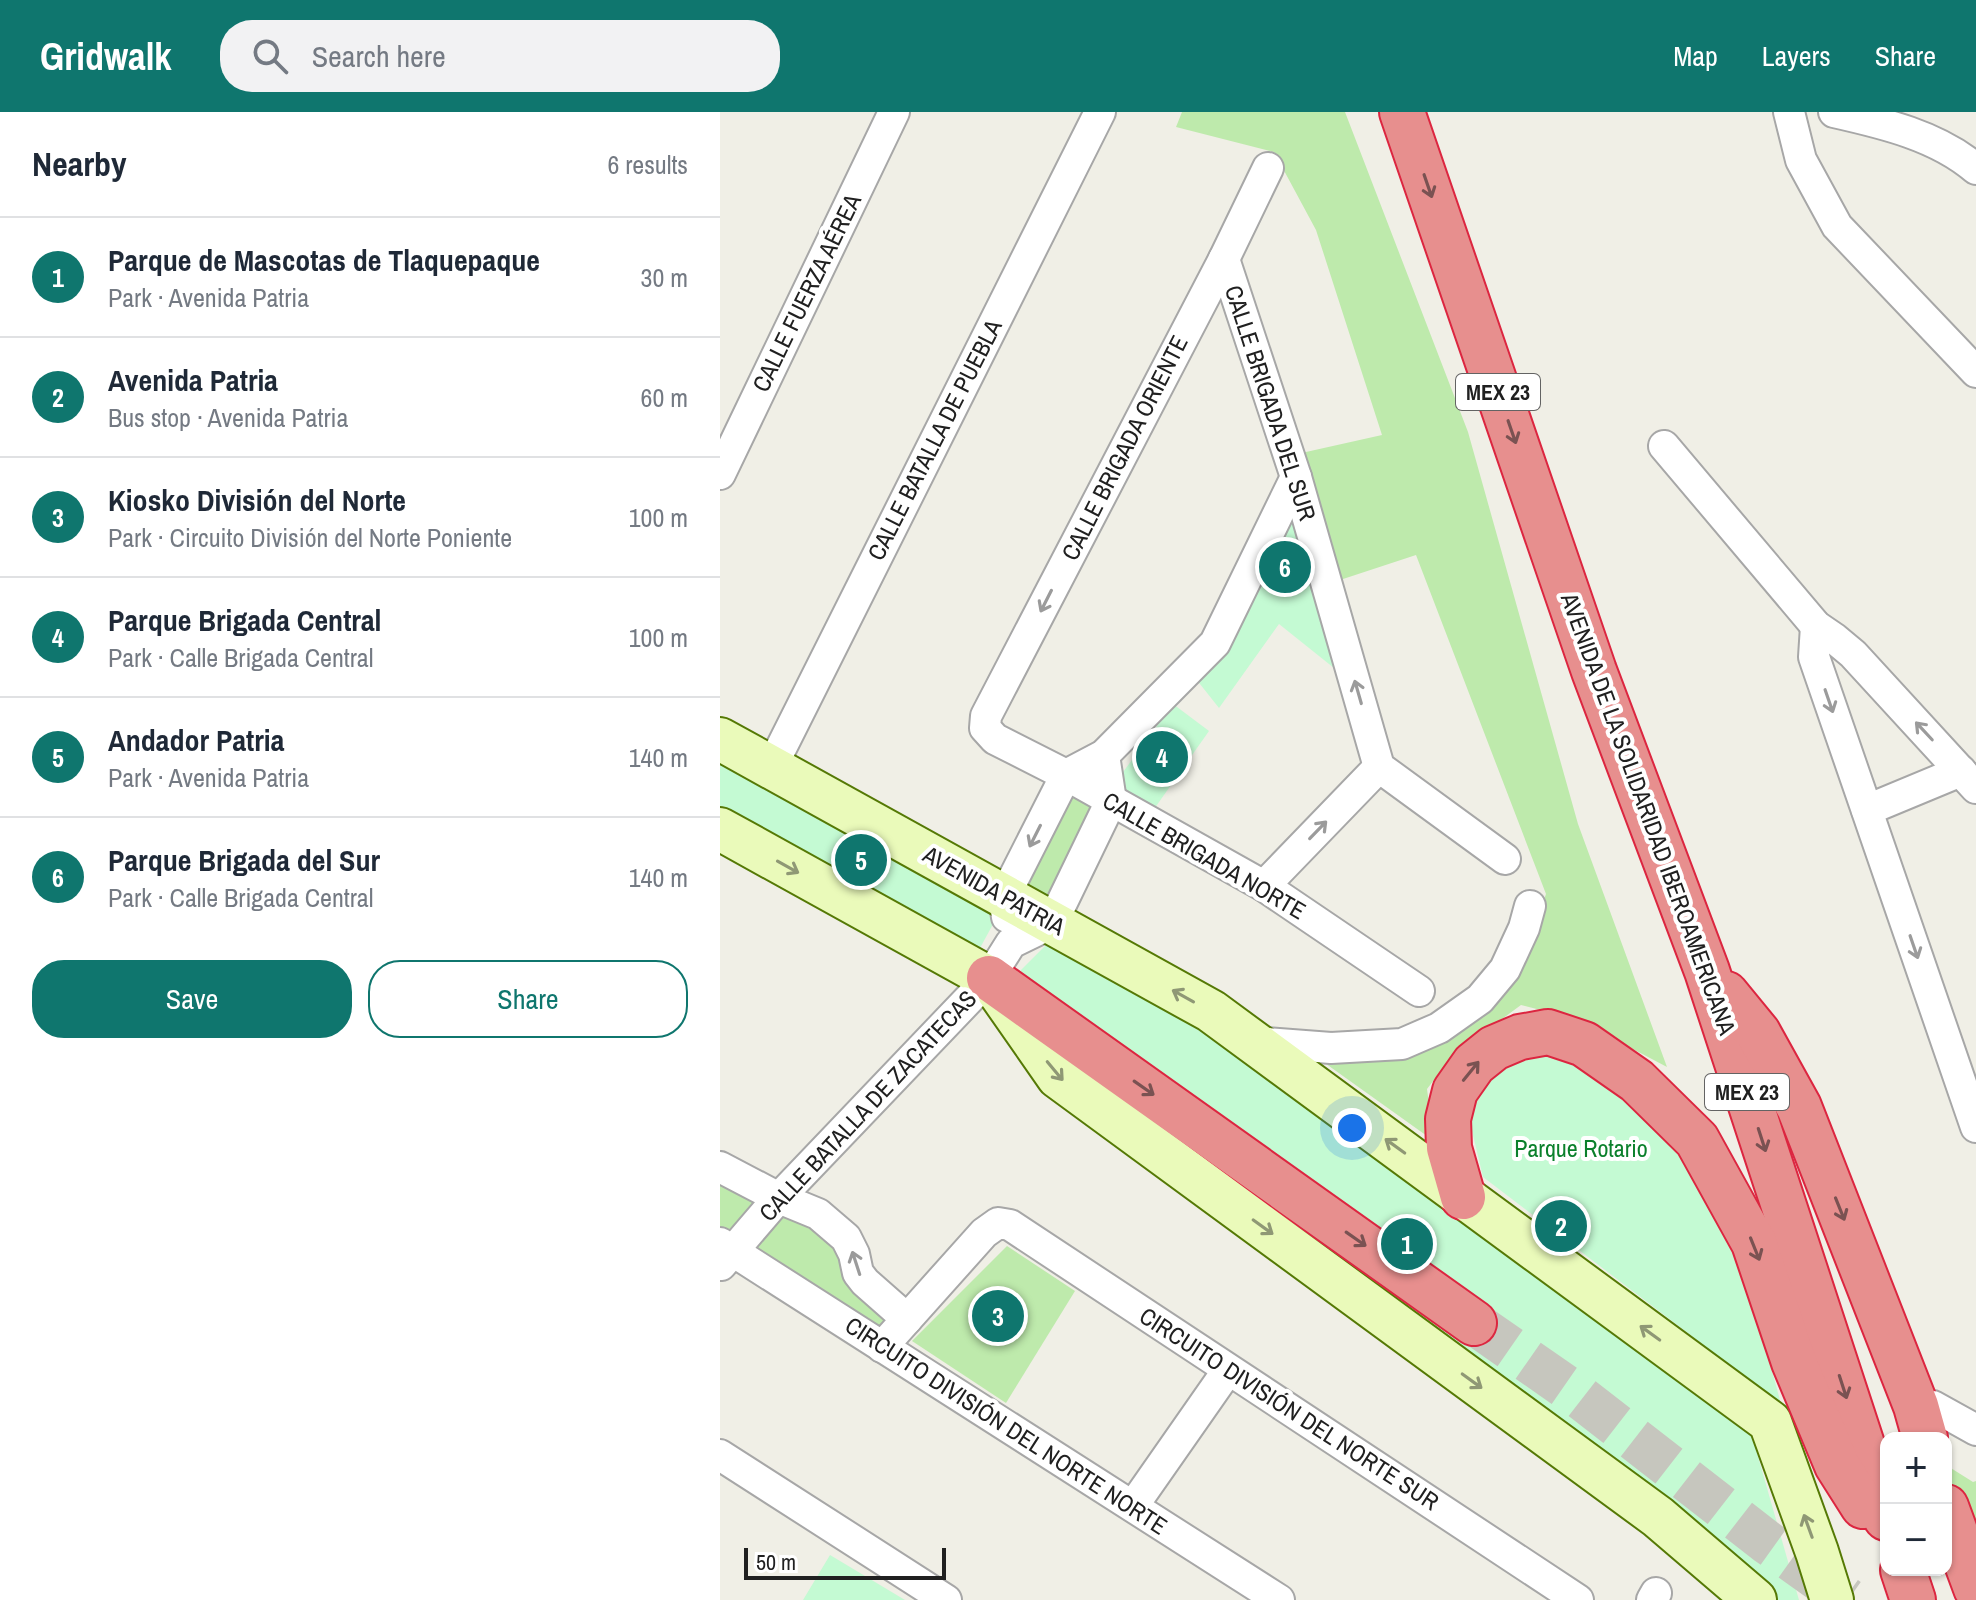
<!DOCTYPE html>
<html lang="en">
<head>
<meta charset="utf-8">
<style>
	:root { --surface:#fff; --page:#f2f2f3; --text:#1f2937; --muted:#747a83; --line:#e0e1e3; --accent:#0f766e }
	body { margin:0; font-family:"Archivo Narrow",sans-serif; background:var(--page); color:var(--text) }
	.controls { position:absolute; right:24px; bottom:24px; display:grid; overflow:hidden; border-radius:16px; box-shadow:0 2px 6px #0004 }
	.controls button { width:72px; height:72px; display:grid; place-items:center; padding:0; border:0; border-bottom:2px solid var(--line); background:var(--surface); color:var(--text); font:40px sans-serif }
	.scale { position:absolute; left:24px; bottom:20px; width:202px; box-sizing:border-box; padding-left:8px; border:4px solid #202020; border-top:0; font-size:22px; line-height:28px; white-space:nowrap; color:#202020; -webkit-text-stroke:6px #fff; paint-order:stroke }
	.you { position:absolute; left:632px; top:1016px; width:28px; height:28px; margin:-20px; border:6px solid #fff; border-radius:50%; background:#1a73e8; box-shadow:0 0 0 12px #1a73e833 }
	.badge { display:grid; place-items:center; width:52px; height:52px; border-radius:50%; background:var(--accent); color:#fff; font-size:26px; font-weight:700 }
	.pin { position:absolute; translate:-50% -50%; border:4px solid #fff; box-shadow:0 2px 8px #0006 }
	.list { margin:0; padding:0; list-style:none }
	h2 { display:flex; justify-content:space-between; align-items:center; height:104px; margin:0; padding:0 32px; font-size:34px }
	h2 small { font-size:26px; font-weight:400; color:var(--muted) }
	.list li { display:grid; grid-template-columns:52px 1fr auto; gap:24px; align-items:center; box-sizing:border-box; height:120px; padding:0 32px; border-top:2px solid var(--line) }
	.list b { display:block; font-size:30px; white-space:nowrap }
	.list p { margin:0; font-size:26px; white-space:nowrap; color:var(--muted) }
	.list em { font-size:26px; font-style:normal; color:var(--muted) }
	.actions { display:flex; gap:16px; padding:24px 32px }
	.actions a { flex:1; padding:18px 0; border:2px solid var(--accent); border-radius:32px; text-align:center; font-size:28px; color:var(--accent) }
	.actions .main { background:var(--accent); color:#fff }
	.icon { flex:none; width:44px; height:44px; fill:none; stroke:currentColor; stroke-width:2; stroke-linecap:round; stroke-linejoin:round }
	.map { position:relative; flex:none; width:1256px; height:1488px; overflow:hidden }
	header { display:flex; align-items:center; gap:48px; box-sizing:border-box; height:112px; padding:0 40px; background:var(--accent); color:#fff }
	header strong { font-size:38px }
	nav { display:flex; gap:44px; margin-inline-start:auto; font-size:28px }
	.search { width:560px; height:72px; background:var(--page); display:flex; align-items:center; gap:20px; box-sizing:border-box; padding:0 28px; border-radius:32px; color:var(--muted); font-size:30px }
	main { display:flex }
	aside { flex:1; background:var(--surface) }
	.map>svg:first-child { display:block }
</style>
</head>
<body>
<header>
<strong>Gridwalk</strong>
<div class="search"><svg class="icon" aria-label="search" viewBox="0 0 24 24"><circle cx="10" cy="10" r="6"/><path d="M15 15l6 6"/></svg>Search here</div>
<nav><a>Map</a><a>Layers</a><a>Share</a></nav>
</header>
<main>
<aside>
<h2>Nearby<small>6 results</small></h2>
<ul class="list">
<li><span class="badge">1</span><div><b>Parque de Mascotas de Tlaquepaque</b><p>Park · Avenida Patria</p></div><em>30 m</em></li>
<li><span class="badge">2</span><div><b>Avenida Patria</b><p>Bus stop · Avenida Patria</p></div><em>60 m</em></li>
<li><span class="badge">3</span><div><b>Kiosko División del Norte</b><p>Park · Circuito División del Norte Poniente</p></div><em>100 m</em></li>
<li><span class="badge">4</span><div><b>Parque Brigada Central</b><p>Park · Calle Brigada Central</p></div><em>100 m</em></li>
<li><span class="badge">5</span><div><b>Andador Patria</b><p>Park · Avenida Patria</p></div><em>140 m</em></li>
<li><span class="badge">6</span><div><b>Parque Brigada del Sur</b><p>Park · Calle Brigada Central</p></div><em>140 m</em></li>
</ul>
<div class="actions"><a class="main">Save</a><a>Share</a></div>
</aside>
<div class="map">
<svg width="1256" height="1488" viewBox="0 0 1256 1488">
	<rect width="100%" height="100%" fill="#f0efe6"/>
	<!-- grass -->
	<g fill="#beeaac">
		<polygon points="462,0 625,0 748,320 858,712 947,955 856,907 801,893 733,943 707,977 714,1029 602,949 687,942 804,843 826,782 696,443 620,468 577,342 662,323 596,118 554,40 456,15"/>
		<polygon points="346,663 391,689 332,811 288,787"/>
		<polygon points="0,1059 54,1091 0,1131"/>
		<polygon points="59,1086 105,1108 178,1208 162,1235 22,1145"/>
		<polygon points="287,1134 355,1179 286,1291 192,1229"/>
		<polygon points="1226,1353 1253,1370 1256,1369 1256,1468 1226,1362"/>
	</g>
	<!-- park -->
	<g fill="#c4fad3">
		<polygon points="571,402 614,556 559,512 499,596 476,567"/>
		<polygon points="453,592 489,619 432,700 395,671"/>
		<polygon points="0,645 278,803 260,836 0,694"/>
		<polygon points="332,827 477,907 1027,1306 1079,1488 1048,1488 350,958 301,897 301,858"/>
		<polygon points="805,940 855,941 972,1037 1017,1129 1061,1292 763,1065 747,998 774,954"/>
		<polygon points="110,1443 185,1488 83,1488"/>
	</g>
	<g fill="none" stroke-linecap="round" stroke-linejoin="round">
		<!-- highway-tunnel -->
		<polyline stroke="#c6c6be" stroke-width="44" stroke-dasharray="44 22" stroke-linecap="butt" points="754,1211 856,1282 1048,1431 1128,1488"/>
		<!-- street casing -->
		<g stroke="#a7a7a7" stroke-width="34">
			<g id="street">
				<polyline points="1069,0 1081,48 1117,114 1256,260"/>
				<path d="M1114 0C1163 11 1218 24 1256 57"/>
				<polyline points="548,56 504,147 266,604 265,616 275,627 346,663 544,774 699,879"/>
				<polyline points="504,147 576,365 659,655 785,747"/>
				<polyline points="944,334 1096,514 1115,527 1133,542 1256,676"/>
				<polyline points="0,362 174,0"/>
				<polyline points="1096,514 1094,545 1256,1015"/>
				<polyline points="51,656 380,0"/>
				<polyline points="1147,698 1241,659"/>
				<polyline points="544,774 659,655"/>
				<polyline points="287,805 284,785 346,663 384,643 495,531 576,365"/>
				<polyline points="534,930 611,936 682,932 719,916 760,887 785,857 804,816 810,794"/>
				<polyline points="0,1055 59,1086 98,1102 126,1126 134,1142 138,1161 145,1170 187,1207"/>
				<polyline points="0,1131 559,1488"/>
				<polyline points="1,1153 54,1091 269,866 291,831 332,811 391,689 384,643"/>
				<polyline points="162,1235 264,1121 278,1111 290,1113 858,1488"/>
				<polyline points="1196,1294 1213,1294 1256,1318"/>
				<polyline points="0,1343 226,1488"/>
				<polyline points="413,1394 508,1258"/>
				<polyline points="932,1488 936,1481"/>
			</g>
		</g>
		<!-- secondary casing -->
		<g stroke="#557905" stroke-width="46">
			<g id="secondary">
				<polyline points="0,627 491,899 1050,1310 1097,1440 1112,1488"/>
				<polyline points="0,717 269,866 338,965 938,1405 1035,1488"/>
			</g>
		</g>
		<!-- highway casing -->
		<g stroke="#dc2640" stroke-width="48">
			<g id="highway">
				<polyline points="682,0 874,559 987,859 1166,1406"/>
				<polyline points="269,866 754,1211"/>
				<polyline points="1006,882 1038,921 1079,995 1196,1294 1205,1326"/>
				<polyline points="743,1085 729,1036 728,1007 735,979 754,952 774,936 800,925 828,920 864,932 917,969 977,1028 1034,1131 1074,1250 1117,1353 1143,1394"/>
				<polyline points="1226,1395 1256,1476"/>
				<polyline points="1183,1458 1193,1488"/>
			</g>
		</g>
		<!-- street -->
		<use href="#street" stroke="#fff" stroke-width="30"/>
		<!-- secondary -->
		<use href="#secondary" stroke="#eafaba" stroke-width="42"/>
		<!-- highway -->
		<use href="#highway" stroke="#e78f8e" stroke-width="44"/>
	</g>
	<!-- one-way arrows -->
	<defs><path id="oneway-shaft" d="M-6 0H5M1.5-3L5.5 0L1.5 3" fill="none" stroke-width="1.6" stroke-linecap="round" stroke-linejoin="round" transform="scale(2)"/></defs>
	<g stroke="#7a5252">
		<use href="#oneway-shaft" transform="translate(708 74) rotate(71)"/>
		<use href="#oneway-shaft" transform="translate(792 320) rotate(71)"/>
		<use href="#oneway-shaft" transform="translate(751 959) rotate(-51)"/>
		<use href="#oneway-shaft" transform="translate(424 976) rotate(35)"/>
		<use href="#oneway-shaft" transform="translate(1042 1028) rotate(72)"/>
		<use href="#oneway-shaft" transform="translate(1120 1097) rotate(68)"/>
		<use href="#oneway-shaft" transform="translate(636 1127) rotate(35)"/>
		<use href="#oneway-shaft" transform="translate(1035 1137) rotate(68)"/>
		<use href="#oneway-shaft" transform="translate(1123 1275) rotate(72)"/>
	</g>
	<g stroke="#9b9b9b">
		<use href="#oneway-shaft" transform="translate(326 489) rotate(117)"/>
		<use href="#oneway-shaft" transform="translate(638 580) rotate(-106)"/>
		<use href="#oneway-shaft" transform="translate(1109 589) rotate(71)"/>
		<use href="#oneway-shaft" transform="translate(1204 619) rotate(-133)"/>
		<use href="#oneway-shaft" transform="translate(598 718) rotate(-46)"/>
		<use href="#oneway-shaft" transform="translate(315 724) rotate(117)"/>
		<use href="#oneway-shaft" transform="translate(1194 835) rotate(71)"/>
		<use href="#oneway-shaft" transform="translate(136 1151) rotate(-108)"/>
	</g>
	<g stroke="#8f9875">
		<use href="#oneway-shaft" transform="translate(68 755) rotate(29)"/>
		<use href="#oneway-shaft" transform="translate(463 884) rotate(-151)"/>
		<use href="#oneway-shaft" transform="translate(335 959) rotate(50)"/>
		<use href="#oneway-shaft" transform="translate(675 1034) rotate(-144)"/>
		<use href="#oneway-shaft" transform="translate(543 1115) rotate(36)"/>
		<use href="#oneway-shaft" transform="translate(930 1221) rotate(-144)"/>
		<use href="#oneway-shaft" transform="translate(752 1269) rotate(36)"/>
		<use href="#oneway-shaft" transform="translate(1088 1414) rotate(-110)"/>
	</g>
	<g text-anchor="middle" stroke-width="8" stroke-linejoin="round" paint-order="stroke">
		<!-- shield labels -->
		<g fill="#fff" stroke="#636363" stroke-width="2">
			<rect x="736" y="262" width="84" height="36" rx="6"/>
			<rect x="985" y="962" width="84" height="36" rx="6"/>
		</g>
		<g font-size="22" font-weight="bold" fill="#202020">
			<text x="778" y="288">MEX 23</text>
			<text x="1027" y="988">MEX 23</text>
		</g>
		<!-- street labels -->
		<g font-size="24" fill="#202020" stroke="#fff">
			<text transform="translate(87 181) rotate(-64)" y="8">CALLE FUERZA AÉREA</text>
			<text transform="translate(550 291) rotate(72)" y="8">CALLE BRIGADA DEL SUR</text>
			<text transform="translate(215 328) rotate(-63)" y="8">CALLE BATALLA DE PUEBLA</text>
			<text transform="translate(405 336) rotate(-63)" y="8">CALLE BRIGADA ORIENTE</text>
			<text transform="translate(928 702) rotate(70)" y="8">AVENIDA DE LA SOLIDARIDAD IBEROAMERICANA</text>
			<text transform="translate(484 744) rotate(30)" y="8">CALLE BRIGADA NORTE</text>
			<text transform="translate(274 779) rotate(29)" y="8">AVENIDA PATRIA</text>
			<text transform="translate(148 994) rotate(-47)" y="8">CALLE BATALLA DE ZACATECAS</text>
			<text transform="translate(569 1297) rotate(33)" y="8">CIRCUITO DIVISIÓN DEL NORTE SUR</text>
			<text transform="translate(286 1314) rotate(33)" y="8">CIRCUITO DIVISIÓN DEL NORTE NORTE</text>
		</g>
		<!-- park labels -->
		<g font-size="24" fill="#0b802c" stroke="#fff">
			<text x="861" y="1045">Parque Rotario</text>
		</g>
	</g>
</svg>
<div class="controls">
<button>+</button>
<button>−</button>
</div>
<div class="scale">50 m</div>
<div class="you"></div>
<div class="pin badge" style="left:687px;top:1132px">1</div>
<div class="pin badge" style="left:841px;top:1114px">2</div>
<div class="pin badge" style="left:278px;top:1204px">3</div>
<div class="pin badge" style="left:442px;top:645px">4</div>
<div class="pin badge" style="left:141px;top:748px">5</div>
<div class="pin badge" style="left:565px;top:455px">6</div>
</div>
</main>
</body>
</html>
